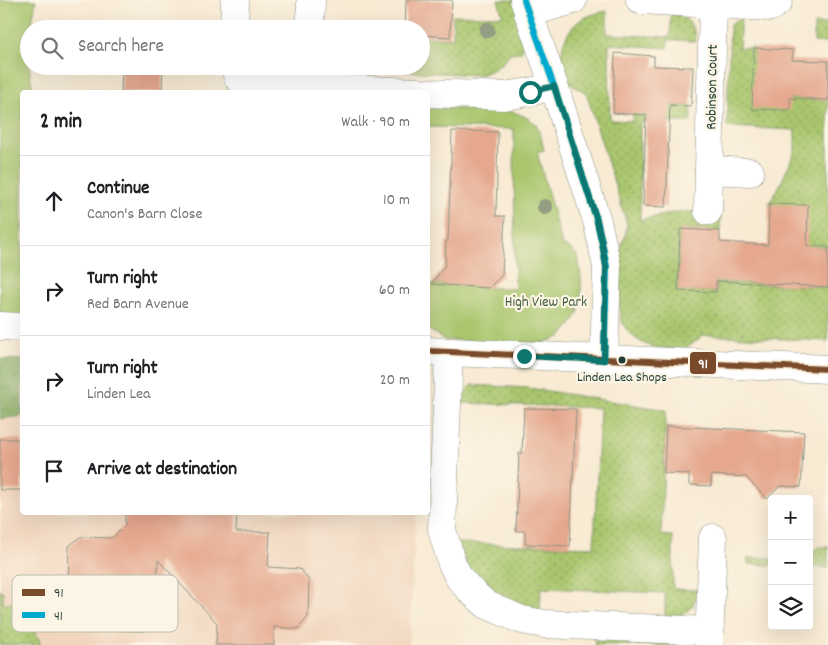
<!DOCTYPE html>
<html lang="en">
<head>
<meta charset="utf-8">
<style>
	:root { --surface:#fff; --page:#f2f2f2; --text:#202124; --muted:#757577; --line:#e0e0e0 }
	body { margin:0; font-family:Dekko,sans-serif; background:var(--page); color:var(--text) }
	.controls { position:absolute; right:15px; bottom:15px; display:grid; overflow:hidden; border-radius:5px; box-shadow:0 5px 20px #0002 }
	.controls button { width:45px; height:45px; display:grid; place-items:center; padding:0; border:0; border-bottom:1px solid var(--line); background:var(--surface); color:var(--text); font:25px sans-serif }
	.stop { position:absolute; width:15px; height:15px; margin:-11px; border:4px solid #0f766e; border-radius:50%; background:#fff }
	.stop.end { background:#0f766e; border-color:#fff; box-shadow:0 1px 5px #0008 }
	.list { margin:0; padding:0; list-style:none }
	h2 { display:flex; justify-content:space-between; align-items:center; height:65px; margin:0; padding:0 20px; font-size:21px }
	h2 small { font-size:16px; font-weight:400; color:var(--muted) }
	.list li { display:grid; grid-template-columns:32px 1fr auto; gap:15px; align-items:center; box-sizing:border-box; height:90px; padding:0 20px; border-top:1px solid var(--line) }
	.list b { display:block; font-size:19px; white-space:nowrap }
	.list p { margin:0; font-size:16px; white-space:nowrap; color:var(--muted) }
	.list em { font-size:16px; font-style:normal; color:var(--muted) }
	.icon { flex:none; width:28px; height:28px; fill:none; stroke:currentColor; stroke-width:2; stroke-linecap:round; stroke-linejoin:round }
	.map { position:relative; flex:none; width:828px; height:645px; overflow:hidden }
	.search { position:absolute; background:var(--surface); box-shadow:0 5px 20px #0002; left:20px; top:20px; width:410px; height:55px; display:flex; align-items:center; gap:12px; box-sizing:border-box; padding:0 18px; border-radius:28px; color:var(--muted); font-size:19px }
	.panel { position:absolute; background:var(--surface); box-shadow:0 5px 20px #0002; left:20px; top:90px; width:410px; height:425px; border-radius:5px }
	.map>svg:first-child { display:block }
</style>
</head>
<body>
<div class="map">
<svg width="828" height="645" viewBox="0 0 828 645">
	<defs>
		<pattern id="grass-dots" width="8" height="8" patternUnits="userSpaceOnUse" patternTransform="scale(1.25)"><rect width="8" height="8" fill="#a9c66d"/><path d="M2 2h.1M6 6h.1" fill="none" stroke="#89a25a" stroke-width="1.8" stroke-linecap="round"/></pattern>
		<pattern id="forest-crowns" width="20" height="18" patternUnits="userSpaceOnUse" patternTransform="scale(1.25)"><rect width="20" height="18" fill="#86ab60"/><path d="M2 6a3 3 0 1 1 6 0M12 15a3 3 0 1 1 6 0" fill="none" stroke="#6d8c50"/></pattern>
	</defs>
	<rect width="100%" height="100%" fill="#fcf5e5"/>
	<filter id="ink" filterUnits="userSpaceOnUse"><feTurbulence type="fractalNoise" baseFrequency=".02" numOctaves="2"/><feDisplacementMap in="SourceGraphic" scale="10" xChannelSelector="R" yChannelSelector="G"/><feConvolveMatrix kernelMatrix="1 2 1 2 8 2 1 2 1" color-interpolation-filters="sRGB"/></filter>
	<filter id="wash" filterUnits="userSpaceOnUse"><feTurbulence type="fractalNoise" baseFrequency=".0096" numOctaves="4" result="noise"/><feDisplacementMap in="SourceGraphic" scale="20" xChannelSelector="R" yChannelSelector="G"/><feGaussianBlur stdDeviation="1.12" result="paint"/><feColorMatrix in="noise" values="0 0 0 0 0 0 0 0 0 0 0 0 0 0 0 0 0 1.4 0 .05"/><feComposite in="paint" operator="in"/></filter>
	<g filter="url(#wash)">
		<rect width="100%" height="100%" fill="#f8ead3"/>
		<!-- built -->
		<polygon fill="#f1d5bd" points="0,362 22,363 22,512 416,513 409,645 0,645"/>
		<!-- grass -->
		<g fill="url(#grass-dots)" stroke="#648250">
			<path d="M498 0H515L524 40 521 52 510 53C503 65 493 71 479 75L339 68 333 67 332 66H421V37L453 38V15L503 16Z"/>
			<path d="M607 11V34L670 37 671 14C687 14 695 27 696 41L668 40 667 48 609 44 610 120 633 121V114L651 115 663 105 691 106V122H640V220L678 212 721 211 720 231 680 229 678 290 716 292V282L828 287V341L703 335C686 351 681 350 658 348 642 346 623 332 620 315 618 303 621 291 620 280 620 272 618 264 618 257 619 251 622 245 624 239 626 234 626 229 627 224L586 92C577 89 569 84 565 75 557 58 563 33 578 22 587 15 597 13 607 11Z"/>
			<polygon points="741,18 739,48 754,48 790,99 828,100 828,247 807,246 769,204 781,183 795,151 795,130 727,127 730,25"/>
			<polygon points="814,24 828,24 828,43 814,42"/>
			<path d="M471 385 529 388 666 410 661 535 673 536V589L698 590C694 610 685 616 665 616V593L541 588 540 612 508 604 473 577 457 543 594 547 600 408 461 403 464 394Z"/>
			<polygon points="818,547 828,547 828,568 809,567 809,555"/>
			<polygon points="748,558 772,558 772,565 748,564"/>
			<polygon points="0,589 3,592 3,603 25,604 41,645 0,645"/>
			<polygon points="595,639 672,642 679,645 595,645"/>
		</g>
		<!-- forest -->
		<polygon fill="url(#forest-crowns)" stroke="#52744a" points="0,359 22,360 22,416 0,419"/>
		<!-- park -->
		<g fill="#a9c66d" stroke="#648250">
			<polygon points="0,0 36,0 31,29 29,29 29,66 33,92 22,92 22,321 0,320"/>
			<polygon points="428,108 496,110 514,112 526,117 536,124 541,137 544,150 537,152 562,245 571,249 578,256 581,278 581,298 578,313 571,325 560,337 542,343 444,340 428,329 428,284 515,289 514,129 428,127"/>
		</g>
		<g id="blocks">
			<!-- building -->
			<g fill="#e5a88e">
				<polygon points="406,0 452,0 450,37 421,35 421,29 405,29"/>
				<polygon points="754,48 793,50 792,60 828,61 828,100 790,98 790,110 752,109"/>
				<polygon points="615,53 654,56 654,66 693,67 691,106 670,105 666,207 643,206 646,115 613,113"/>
				<polygon points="122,66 163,66 162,92 121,92"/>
				<polygon points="452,131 498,132 496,216 505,216 502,275 489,288 432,284 445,265 446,241 448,241"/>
				<polygon points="769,204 808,205 807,246 828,247 828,287 716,281 716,292 678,291 680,229 720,231 720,242 768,245"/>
				<polygon points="524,408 576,409 570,546 525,544 525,531 516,531 519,453 522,453"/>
				<polygon points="666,426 804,432 801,487 780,486 767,499 746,477 711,475 711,486 689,485 689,474 664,473"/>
				<rect x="0" y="439" width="22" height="51"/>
				<polygon points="125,512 237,512 236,532 270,532 268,567 300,569 309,580 308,617 298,629 274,627 274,645 216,645 217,623 158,560 157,618 144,631 109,630 98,618 98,598 79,597 68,585 69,546 80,537 112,538 125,525"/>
			</g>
		</g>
	</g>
	<g filter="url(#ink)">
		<use href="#blocks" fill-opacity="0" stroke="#8c9484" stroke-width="1"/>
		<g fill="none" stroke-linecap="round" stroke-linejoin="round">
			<!-- minor casing -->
			<g stroke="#8c9484" stroke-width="29">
				<g id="minor">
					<polyline points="524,0 554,86 597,221 602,243 607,267 604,360"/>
					<polyline points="640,0 771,7 778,2 778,0"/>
					<polyline points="528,13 573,0"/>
					<polyline points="234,29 235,0"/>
					<polyline points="310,29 311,0"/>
					<polyline points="234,66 238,78 248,85 417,92"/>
					<polyline points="428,93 504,96 530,92 554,86"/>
					<polyline points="709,170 750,172"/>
					<polyline points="708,211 713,4"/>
					<polyline points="0,326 22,327"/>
					<polyline points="428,351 828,369"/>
					<polyline points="449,352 442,530 452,564 460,579 472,592 487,605 522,620 544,624 710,631"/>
					<polyline points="709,645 713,538"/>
				</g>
			</g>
			<!-- minor -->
			<use href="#minor" stroke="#fff" stroke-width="28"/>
			<!-- bus-1 casing -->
			<g stroke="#fcf5e5" stroke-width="10">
				<polyline id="bus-1" points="428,351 828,369"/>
			</g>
			<!-- bus-2 casing -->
			<g stroke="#fcf5e5" stroke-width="10">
				<polyline id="bus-2" points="524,0 554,86 597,221 602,243 607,267 604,360"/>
			</g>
			<!-- bus-1 -->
			<use href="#bus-1" stroke="#7a4b2a" stroke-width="6"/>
			<!-- bus-2 -->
			<use href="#bus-2" stroke="#00a9ce" stroke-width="6"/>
		</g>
		<!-- trees -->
		<g fill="#949e83">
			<circle cx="487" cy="30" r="8"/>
			<circle cx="545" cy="207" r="8"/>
		</g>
	</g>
	<g fill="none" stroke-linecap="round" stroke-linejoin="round" filter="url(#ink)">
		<!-- route -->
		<polyline stroke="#0f766e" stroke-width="6" points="524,356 604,360 606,267 602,243 597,221 554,86 530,92"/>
	</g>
	<!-- markers -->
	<circle fill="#1f3d34" stroke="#fcf5e5" stroke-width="2" cx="622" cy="360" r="4.5"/>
	<g text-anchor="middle" stroke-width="4.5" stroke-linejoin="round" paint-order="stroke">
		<!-- bus labels -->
		<g font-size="14" fill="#1f3d34" stroke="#fcf5e5">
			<text x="622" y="381">Linden Lea Shops</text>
		</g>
		<!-- street labels -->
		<g font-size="15" fill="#1f3d34" stroke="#fcf5e5">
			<text transform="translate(711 87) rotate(-89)" y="5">Robinson Court</text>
		</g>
		<!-- park labels -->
		<g font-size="15" fill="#425f42" stroke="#fcf5e5">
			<text x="546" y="306">High View Park</text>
		</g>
	</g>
	<!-- legend -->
	<rect x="12" y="575" width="166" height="57" rx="8" fill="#fcf5e5" stroke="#babeb0" stroke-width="1"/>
	<rect x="22" y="589" width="23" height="7" fill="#7a4b2a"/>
	<rect x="22" y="612" width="23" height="6" fill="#00a9ce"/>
	<g font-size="14" fill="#1f3d34">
		<text x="54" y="597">91</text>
		<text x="54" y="620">41</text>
	</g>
	<rect stroke="#fcf5e5" stroke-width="2" x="689" y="351" width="28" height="24" rx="5" fill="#7a4b2a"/>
	<g font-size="14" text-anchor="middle" font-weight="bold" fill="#fff">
		<text x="703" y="368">91</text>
	</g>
</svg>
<div class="controls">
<button>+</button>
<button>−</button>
<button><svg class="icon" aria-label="layers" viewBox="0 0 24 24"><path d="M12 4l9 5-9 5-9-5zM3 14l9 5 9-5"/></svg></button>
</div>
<div class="stop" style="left:530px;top:92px"></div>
<div class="stop end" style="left:524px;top:356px"></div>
<div class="search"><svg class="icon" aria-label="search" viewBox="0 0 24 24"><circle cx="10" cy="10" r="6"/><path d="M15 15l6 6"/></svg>Search here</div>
<section class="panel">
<h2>2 min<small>Walk · 90 m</small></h2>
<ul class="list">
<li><svg class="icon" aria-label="ahead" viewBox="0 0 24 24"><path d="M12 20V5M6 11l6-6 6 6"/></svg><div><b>Continue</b><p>Canon's Barn Close</p></div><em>10 m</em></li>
<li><svg class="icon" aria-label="right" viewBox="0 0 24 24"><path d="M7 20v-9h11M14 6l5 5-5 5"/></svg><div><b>Turn right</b><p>Red Barn Avenue</p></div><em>60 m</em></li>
<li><svg class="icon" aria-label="right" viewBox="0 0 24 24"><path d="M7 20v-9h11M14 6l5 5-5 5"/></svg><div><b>Turn right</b><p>Linden Lea</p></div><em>20 m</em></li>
<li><svg class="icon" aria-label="arrive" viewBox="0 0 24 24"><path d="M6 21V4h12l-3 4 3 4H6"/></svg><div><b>Arrive at destination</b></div></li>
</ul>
</section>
</div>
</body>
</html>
